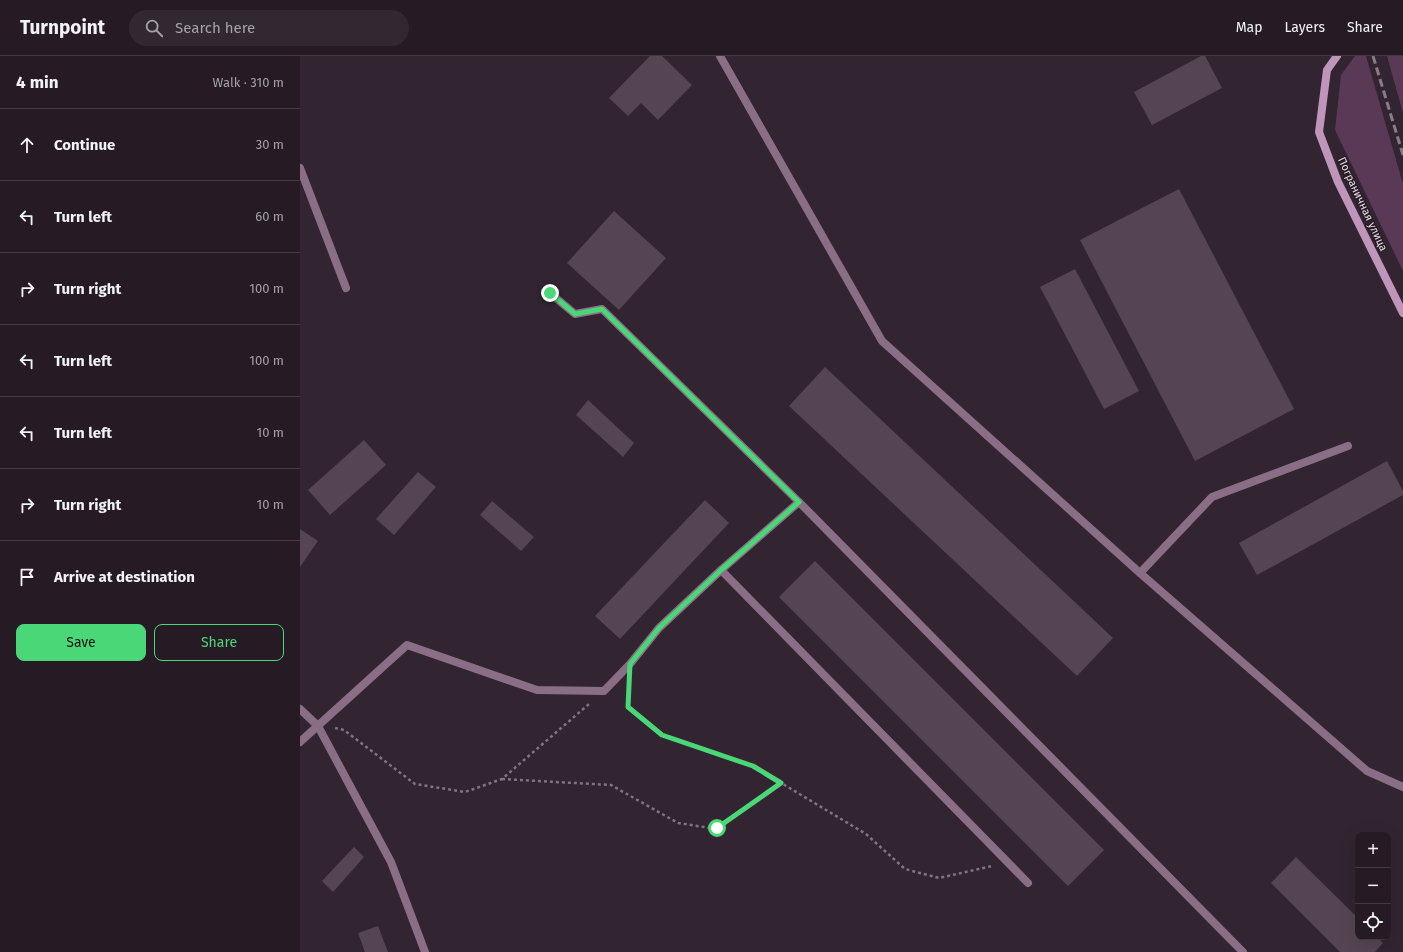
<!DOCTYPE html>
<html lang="en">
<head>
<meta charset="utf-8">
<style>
	:root { --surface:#261b25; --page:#322832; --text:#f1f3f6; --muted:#a4a1a7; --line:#423942; --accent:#4ad778 }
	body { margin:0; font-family:"Fira Sans",sans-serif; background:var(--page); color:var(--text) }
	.controls { position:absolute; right:12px; bottom:12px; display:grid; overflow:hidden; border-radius:8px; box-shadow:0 4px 16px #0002 }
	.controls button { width:36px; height:36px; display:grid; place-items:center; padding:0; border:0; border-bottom:1px solid var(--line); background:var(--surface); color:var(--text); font:20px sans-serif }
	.stop { position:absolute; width:12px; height:12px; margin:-9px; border:3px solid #4ad778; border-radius:50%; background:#fff }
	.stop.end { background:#4ad778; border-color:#fff; box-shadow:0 1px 4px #0008 }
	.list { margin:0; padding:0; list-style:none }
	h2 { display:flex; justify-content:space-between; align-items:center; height:52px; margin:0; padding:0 16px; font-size:17px }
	h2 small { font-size:13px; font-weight:400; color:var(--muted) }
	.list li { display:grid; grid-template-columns:26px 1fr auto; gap:12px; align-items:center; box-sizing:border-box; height:72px; padding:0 16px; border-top:1px solid var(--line) }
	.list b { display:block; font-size:15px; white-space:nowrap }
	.list em { font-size:13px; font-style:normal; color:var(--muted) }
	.actions { display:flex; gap:8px; padding:12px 16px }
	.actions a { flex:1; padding:9px 0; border:1px solid var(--accent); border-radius:8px; text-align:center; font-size:14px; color:var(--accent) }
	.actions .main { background:var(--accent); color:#111 }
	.icon { flex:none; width:22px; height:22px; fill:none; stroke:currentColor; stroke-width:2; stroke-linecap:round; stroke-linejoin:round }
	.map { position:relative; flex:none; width:1103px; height:896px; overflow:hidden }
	header { display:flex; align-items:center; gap:24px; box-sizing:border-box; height:56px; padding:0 20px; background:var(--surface); border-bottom:1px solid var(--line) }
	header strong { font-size:19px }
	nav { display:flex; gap:22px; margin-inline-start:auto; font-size:14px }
	.search { width:280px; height:36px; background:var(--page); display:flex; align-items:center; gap:10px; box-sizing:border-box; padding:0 14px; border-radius:22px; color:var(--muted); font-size:15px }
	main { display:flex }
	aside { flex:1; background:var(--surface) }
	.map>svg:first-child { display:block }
</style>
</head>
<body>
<header>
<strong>Turnpoint</strong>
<div class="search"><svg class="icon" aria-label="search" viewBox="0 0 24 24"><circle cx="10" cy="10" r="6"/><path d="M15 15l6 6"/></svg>Search here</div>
<nav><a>Map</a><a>Layers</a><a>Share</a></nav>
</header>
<main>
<aside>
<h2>4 min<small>Walk · 310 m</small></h2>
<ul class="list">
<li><svg class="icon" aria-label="ahead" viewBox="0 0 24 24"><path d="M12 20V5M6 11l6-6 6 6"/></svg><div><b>Continue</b></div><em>30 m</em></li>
<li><svg class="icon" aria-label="left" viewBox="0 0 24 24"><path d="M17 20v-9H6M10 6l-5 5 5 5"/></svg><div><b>Turn left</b></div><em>60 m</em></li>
<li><svg class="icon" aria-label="right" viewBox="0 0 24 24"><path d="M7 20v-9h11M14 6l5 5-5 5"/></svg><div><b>Turn right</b></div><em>100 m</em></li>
<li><svg class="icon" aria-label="left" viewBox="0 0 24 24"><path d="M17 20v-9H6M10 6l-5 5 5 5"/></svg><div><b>Turn left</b></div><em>100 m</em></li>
<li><svg class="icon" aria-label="left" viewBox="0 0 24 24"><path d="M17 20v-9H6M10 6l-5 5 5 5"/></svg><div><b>Turn left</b></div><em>10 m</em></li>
<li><svg class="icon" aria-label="right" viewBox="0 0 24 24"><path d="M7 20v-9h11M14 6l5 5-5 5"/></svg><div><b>Turn right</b></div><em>10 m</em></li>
<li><svg class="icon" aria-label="arrive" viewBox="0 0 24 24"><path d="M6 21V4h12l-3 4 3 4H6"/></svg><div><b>Arrive at destination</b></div></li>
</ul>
<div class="actions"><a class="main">Save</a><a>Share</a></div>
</aside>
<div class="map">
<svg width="1103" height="896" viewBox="0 0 1103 896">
	<rect width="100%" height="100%" fill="#332431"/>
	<!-- green -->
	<g fill="#593955">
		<polygon points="1055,0 1066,0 1103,128 1103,215 1035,74 1041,19"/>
		<polygon points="1087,0 1103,0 1103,57"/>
	</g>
	<!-- building -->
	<g fill="#554553">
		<polygon points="350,0 362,0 392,29 358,64 341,47 328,60 309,42"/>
		<polygon points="901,0 905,0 922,32 852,69 834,36"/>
		<polygon points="879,133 994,353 895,405 780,184"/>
		<polygon points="314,155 366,202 319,254 267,207"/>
		<polygon points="775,213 839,335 804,353 740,231"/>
		<polygon points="525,311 813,582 777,620 489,350"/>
		<polygon points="288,344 334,387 323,401 276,359"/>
		<polygon points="64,384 86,409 30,459 8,434"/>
		<polygon points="1087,405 1103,435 1103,439 957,519 939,487"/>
		<polygon points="118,416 136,431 94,479 76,463"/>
		<polygon points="405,444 429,467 320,583 295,560"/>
		<polygon points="192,445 234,481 221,495 180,459"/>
		<polygon points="0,473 18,485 0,511"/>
		<polygon points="515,505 804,794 768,830 479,541"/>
		<polygon points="54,791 64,801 33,836 22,825"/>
		<polygon points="996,801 1058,862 1058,881 1077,881 1083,887 1075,896 1040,896 971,827"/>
		<polygon points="78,870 88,896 65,896 58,877"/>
	</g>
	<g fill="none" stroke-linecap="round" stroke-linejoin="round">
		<!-- path -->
		<g stroke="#81747f" stroke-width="2.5" stroke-dasharray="3 3" stroke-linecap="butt">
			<polyline points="329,629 328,651 362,679 453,710 566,778 605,813 639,822 692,810"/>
			<polyline points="35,672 44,674 115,728 165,736 202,723 289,648"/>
			<polyline points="202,723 311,729 378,767 417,773 481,727"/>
		</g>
		<!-- lane -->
		<g stroke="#896e86" stroke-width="8">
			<polyline points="420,0 582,285 840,517 1067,715 1103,731"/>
			<polyline points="0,112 46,232"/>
			<polyline points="250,237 275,258 302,253 499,446 943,896"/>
			<polyline points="499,446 421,514 728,827"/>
			<polyline points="840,517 912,441 1048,390"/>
			<polyline points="0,653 18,670 49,728 91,806 125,896"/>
			<polyline points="0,686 107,589 237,634 304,635 330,608 359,572 421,514"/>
		</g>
		<!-- secondary -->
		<polyline stroke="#bf95ba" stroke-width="8" points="1037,0 1027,14 1019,76 1038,126 1103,257"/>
		<!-- rail -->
		<polyline stroke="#897c87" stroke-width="3" stroke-dasharray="8 4" stroke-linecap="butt" points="1073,0 1103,99"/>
	</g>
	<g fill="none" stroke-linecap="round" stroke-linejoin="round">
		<!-- route -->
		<polyline stroke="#4ad778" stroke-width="5" points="250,237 275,258 302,253 499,446 421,514 359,572 330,608 328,651 362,679 453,710 481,727 417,772"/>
	</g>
	<g text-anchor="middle" stroke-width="3" stroke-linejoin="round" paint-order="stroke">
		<!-- street labels -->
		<g font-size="11" fill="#e6dce4" stroke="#291b27">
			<text transform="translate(1063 148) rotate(65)" y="4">Пограничная улица</text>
		</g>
	</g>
</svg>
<div class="controls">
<button>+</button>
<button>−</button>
<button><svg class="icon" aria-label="locate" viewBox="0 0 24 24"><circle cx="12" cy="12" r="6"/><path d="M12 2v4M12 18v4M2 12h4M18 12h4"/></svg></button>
</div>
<div class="stop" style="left:417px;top:772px"></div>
<div class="stop end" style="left:250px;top:237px"></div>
</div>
</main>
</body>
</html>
